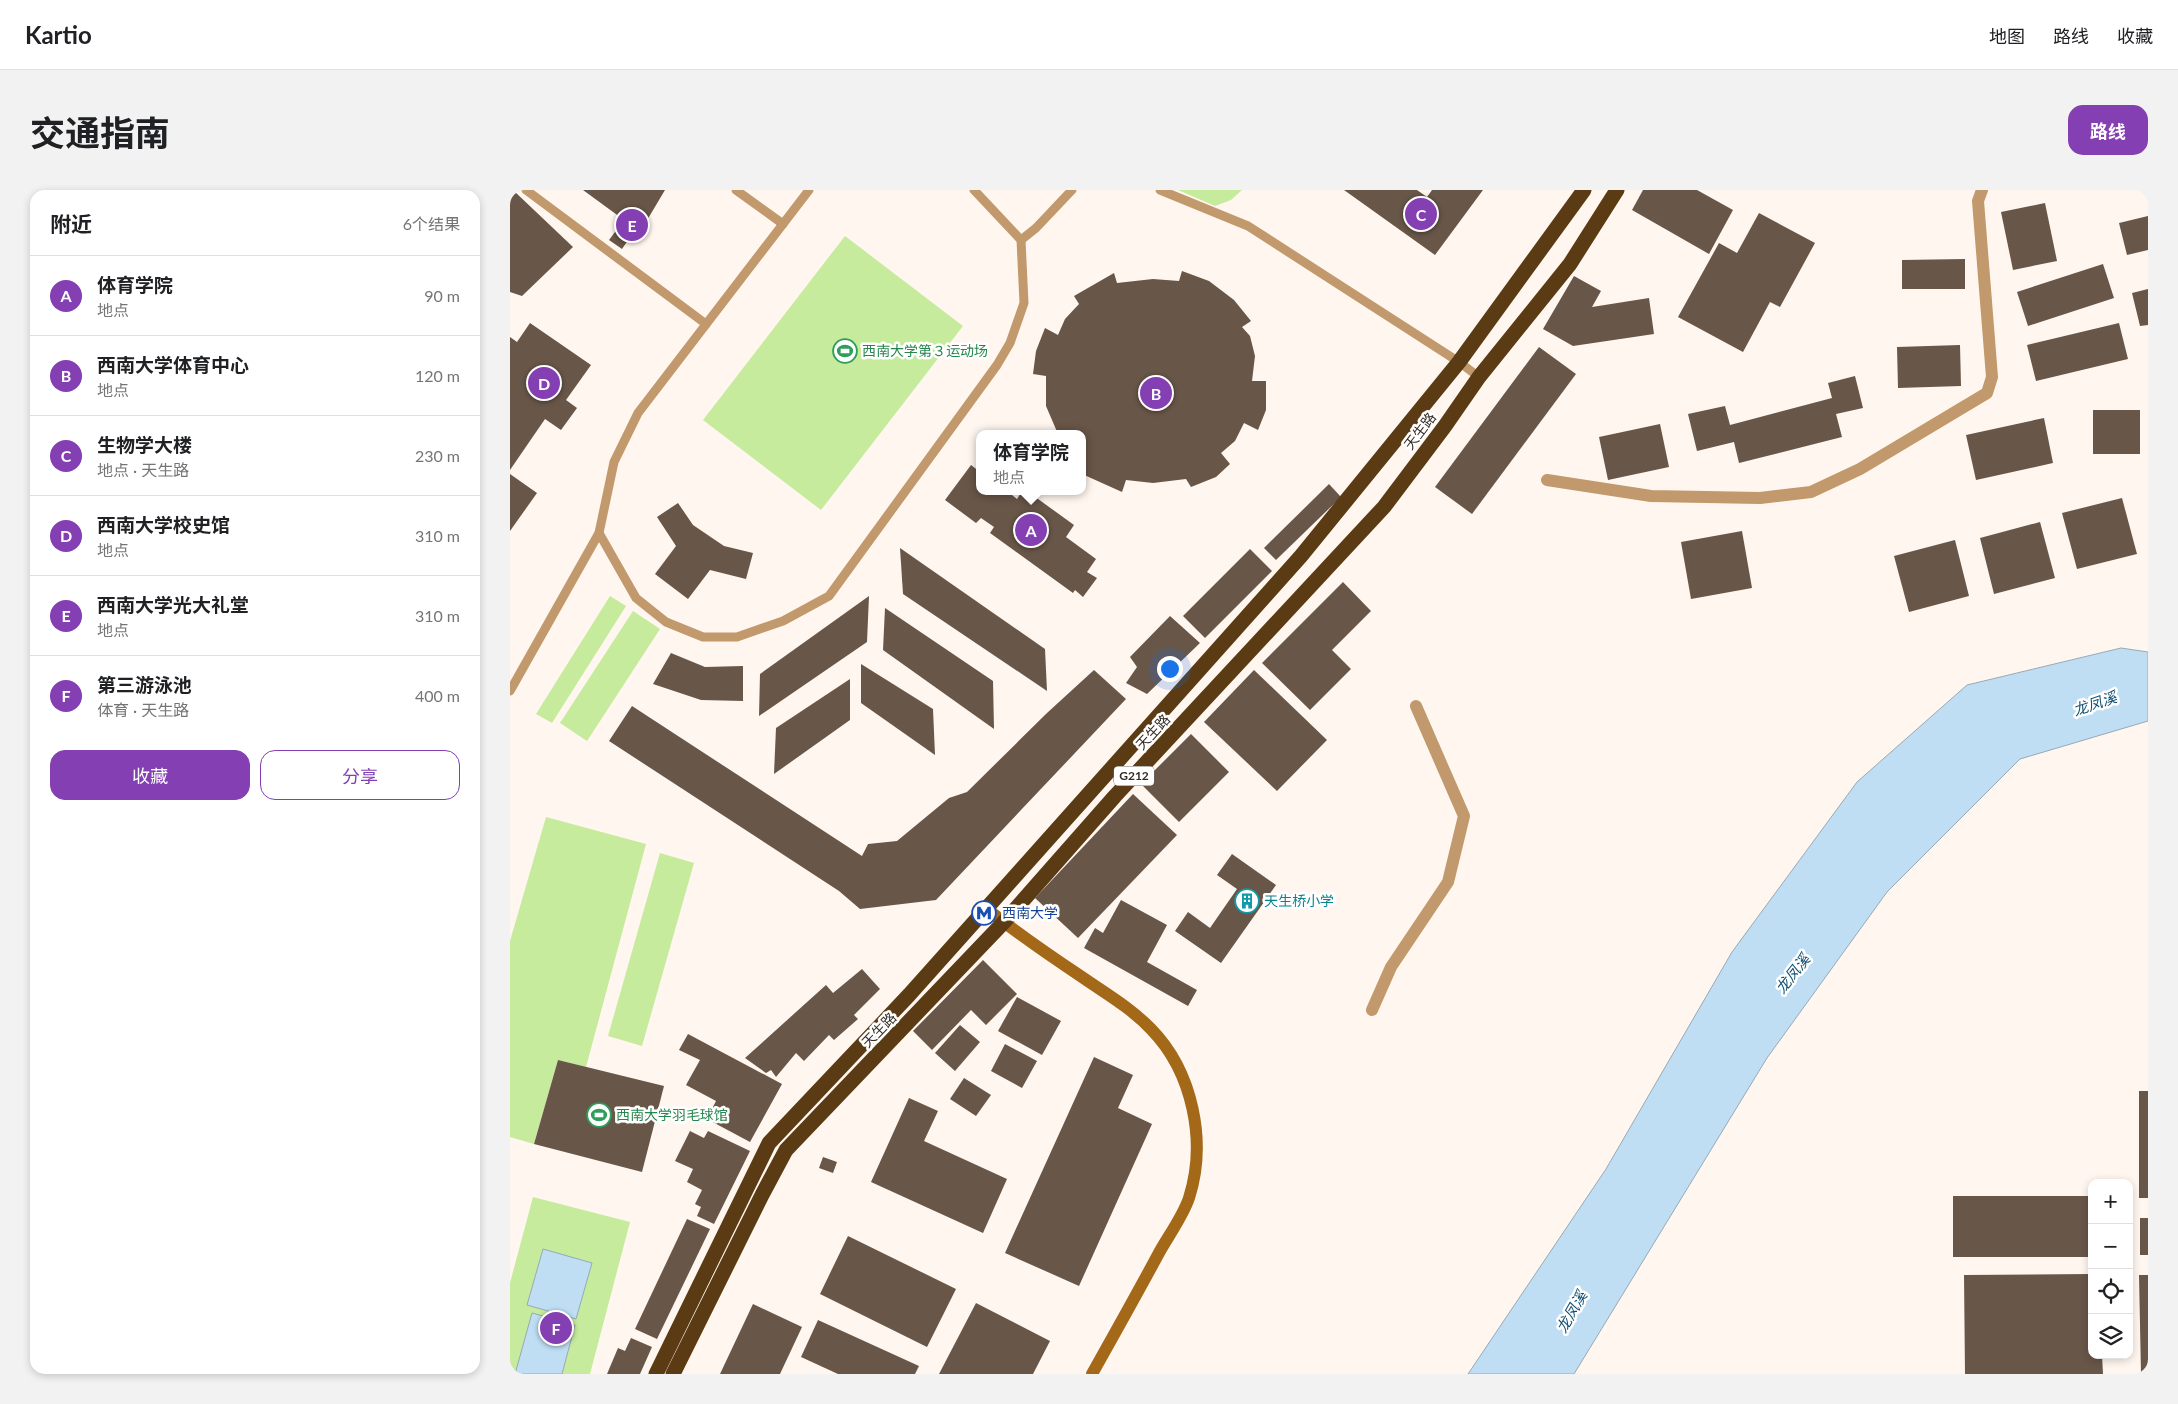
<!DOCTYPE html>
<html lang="zh">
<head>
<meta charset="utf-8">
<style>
	:root { --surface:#fff; --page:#f2f2f2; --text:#202124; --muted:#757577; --line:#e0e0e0; --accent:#843fb2 }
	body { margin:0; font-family:Lato,"Noto Sans SC",sans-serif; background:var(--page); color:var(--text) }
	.controls { position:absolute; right:15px; bottom:15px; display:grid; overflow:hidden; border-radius:10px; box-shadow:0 2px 8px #0003 }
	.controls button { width:45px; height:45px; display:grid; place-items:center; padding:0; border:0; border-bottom:1px solid var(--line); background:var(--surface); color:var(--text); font:25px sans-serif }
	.you { position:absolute; left:659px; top:478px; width:18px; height:18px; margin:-12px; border:4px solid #fff; border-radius:50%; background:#1a73e8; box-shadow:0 0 0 8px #1a73e833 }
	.badge { display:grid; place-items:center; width:32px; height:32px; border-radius:50%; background:var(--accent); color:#fff; font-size:16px; font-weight:700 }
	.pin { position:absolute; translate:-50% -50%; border:2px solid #fff; box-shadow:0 1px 5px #0006 }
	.popup { position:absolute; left:466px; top:240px; width:110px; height:65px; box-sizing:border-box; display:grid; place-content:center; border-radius:10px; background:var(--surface); filter:drop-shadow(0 1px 4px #0005); font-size:16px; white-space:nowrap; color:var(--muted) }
	.popup b { font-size:19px; color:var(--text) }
	.popup::after { content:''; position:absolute; left:50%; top:100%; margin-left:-10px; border:10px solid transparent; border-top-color:var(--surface) }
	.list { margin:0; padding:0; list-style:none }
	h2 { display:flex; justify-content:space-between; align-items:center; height:65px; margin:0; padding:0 20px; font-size:21px }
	h2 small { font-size:16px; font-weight:400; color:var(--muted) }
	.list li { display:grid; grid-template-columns:32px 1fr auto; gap:15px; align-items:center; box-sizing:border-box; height:80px; padding:0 20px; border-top:1px solid var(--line) }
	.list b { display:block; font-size:19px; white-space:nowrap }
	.list p { margin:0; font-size:16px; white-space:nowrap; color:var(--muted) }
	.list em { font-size:16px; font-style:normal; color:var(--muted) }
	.actions { display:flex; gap:10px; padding:15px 20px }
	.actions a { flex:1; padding:11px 0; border:1px solid var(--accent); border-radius:15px; text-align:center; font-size:18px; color:var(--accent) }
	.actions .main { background:var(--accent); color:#fff }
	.icon { flex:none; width:28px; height:28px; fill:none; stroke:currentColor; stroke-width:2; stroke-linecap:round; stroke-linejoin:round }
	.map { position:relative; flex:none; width:1638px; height:1184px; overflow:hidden; border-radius:15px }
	header { display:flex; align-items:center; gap:30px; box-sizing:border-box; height:70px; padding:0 25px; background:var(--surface); border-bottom:1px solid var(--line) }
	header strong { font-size:24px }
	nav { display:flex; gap:28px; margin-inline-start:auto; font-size:18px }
	.intro { display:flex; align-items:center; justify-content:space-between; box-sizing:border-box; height:120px; padding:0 30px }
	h1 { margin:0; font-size:35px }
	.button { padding:12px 22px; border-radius:15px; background:var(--accent); color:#fff; font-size:18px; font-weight:700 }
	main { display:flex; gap:30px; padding:0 30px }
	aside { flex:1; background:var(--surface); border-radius:15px; box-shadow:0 2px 8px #0003 }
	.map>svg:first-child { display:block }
</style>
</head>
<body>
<header>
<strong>Kartio</strong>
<nav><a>地图</a><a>路线</a><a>收藏</a></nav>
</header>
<div class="intro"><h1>交通指南</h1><a class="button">路线</a></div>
<main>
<aside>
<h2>附近<small>6个结果</small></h2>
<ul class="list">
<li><span class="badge">A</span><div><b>体育学院</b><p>地点</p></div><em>90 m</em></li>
<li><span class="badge">B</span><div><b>西南大学体育中心</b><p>地点</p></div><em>120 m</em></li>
<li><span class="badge">C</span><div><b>生物学大楼</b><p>地点 · 天生路</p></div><em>230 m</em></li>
<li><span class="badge">D</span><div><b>西南大学校史馆</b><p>地点</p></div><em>310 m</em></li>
<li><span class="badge">E</span><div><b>西南大学光大礼堂</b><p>地点</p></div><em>310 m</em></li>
<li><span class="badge">F</span><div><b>第三游泳池</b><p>体育 · 天生路</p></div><em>400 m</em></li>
</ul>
<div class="actions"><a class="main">收藏</a><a>分享</a></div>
</aside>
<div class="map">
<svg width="1638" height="1184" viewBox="0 0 1638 1184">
	<rect width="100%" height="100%" fill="#fff6ef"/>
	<!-- green -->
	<g fill="#c6eb9d">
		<polygon points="668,0 732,0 721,10 705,16"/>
		<polygon points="335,46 453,136 311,320 193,230"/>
		<polygon points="100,406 116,416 42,533 26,524"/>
		<polygon points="123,421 150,439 77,551 50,533"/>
		<polygon points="36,627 136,654 76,877 48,870 24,954 0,947 0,751"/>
		<polygon points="150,663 184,673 132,856 98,846"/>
		<polygon points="23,1007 120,1032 80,1184 0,1184 0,1093"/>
	</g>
	<!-- water -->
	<g fill="#bfdef4" stroke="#96a9b6">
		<polygon points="1611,458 1638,462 1638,531 1510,569 1377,702 1257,868 1064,1184 958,1184 1096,979 1222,762 1347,592 1457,495"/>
		<polygon points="33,1059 82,1073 66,1129 17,1115"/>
		<polygon points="22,1123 65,1135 52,1184 5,1184"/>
	</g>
	<!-- building -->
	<g fill="#685648">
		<polygon points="0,0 4,1 63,57 12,106 0,102"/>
		<polygon points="73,0 155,0 130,42 125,40 112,59 99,50 114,30"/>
		<polygon points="834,0 907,0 917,7 922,0 973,0 925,65"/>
		<polygon points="1133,0 1187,0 1223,20 1199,64 1122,20"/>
		<polygon points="1535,13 1547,71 1503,80 1491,22"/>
		<polygon points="1249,23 1305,53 1270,117 1260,112 1233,162 1168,127 1209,53 1227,63"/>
		<polygon points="1638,26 1638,60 1617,65 1609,33"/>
		<polygon points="1455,69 1455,99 1392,99 1392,70"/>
		<polygon points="1593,74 1604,108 1518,136 1507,102"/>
		<polygon points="672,81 699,91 724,110 741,131 732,137 740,146 745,166 742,191 756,191 756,220 748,240 734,233 725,251 711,263 720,274 706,287 681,297 676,289 643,293 616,290 612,302 572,284 572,244 548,244 536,216 536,186 523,184 526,161 535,138 548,145 555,129 569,114 564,106 604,83 607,93 643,89 669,91"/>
		<polygon points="1064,86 1091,101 1082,117 1139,108 1144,144 1063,156 1033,139"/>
		<polygon points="1638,99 1638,135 1630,136 1622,103"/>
		<polygon points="20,133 81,175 56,210 67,218 51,240 35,229 0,280 0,147 7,152"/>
		<polygon points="1609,133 1618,169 1526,191 1517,155"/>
		<polygon points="1450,155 1451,196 1388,198 1387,157"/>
		<polygon points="1029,157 1066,184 962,324 925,297"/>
		<polygon points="1345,186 1353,218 1326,224 1332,247 1229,273 1224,252 1187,261 1178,224 1215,216 1220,235 1322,208 1318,193"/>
		<rect x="1583" y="220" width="47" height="44"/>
		<polygon points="1534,228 1543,273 1466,290 1456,245"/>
		<polygon points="1150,234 1159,277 1098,290 1089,247"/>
		<polygon points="461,275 470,282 470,301 497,301 507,309 512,301 517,301 564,335 556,347 586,369 577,382 587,388 573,407 565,400 563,403 480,343 484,337 471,328 466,333 435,310"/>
		<polygon points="0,284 27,303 0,341"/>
		<polygon points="819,294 831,307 766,370 754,358"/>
		<polygon points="1612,308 1627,364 1567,379 1552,323"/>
		<polygon points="168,313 183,335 214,356 243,363 236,389 200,380 178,409 145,384 166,356 147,327"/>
		<polygon points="1530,332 1545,388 1484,404 1470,348"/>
		<polygon points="1232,341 1242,398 1181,409 1171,352"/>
		<polygon points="1445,350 1459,406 1399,422 1384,366"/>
		<polygon points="390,358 535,459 537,501 393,404"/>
		<polygon points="740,359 762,381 695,448 673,426"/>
		<polygon points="833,392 861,421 822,460 841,479 800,520 752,473"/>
		<polygon points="359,406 357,452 249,526 250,484"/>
		<polygon points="375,418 483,491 484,539 373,460"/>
		<polygon points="660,426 690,453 637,504 616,493 627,477 620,467"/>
		<polygon points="161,463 195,477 233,476 233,511 191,510 143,494"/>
		<polygon points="351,474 423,519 425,565 351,513"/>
		<polygon points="584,480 616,509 426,710 350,719 329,701 99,551 122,516 352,666 358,654 387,651 439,608 457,602 537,523"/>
		<polygon points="744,480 817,550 767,601 694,532"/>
		<polygon points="340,489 340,530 264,584 266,538"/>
		<polygon points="681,544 719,582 669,632 631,594"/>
		<polygon points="623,604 667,645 568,748 525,708"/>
		<polygon points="722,664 766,695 711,773 665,741 678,722 700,738 727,699 707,685"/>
		<polygon points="611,710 657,735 637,772 687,800 678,816 574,758 585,738 593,743"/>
		<polygon points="473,770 507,804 476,835 461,820 422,860 403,841"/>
		<polygon points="352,779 370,799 344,825 348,829 324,850 319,845 294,871 286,863 266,887 261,880 256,883 235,868 316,795 323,803"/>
		<polygon points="507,807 551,831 532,865 488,841"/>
		<polygon points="450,835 470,852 445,881 425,863"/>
		<polygon points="178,844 272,894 240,952 197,929 206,911 176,895 190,870 169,860"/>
		<polygon points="495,854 527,871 512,898 481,881"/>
		<polygon points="584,867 623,885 608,918 642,934 569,1096 495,1063"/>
		<polygon points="48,870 154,896 132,982 24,954"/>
		<polygon points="454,888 481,905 466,926 440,909"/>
		<rect x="1629" y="901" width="9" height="107"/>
		<polygon points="399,908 428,921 414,951 497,989 473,1043 361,992"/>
		<polygon points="180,941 194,948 198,941 240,961 204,1034 187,1026 191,1017 185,1014 192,1000 177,992 183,979 165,971"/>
		<polygon points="313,967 327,972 323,983 309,978"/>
		<rect x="1443" y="1006" width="139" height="61"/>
		<rect x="1630" y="1028" width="8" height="37"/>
		<polygon points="177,1029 200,1039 147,1149 125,1139"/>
		<polygon points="338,1046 446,1099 417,1157 310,1104"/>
		<polygon points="1582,1084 1582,1165 1592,1165 1593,1184 1455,1184 1454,1085"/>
		<polygon points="1629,1085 1638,1085 1638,1184 1631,1184"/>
		<polygon points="466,1113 540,1151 523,1184 429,1184"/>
		<polygon points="243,1114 292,1137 270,1184 210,1184"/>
		<polygon points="308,1130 409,1176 405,1184 328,1184 291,1167"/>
		<polygon points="121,1148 142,1157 130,1184 97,1184 108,1158 115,1161"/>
	</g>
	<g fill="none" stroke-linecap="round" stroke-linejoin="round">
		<!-- lane -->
		<g stroke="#c1996c" stroke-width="9">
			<polyline points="16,0 196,134"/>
			<polyline points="226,0 273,34"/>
			<polyline points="650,0 738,36 949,172 969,187"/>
			<polyline points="511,50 526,38 562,0"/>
			<polyline points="89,343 126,408 156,432 193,447 227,447 273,431 319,406 487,175 500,153 514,113 511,50 464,0"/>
			<polyline points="0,501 89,343 104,272 128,223 299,0"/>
		</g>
		<!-- street -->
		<g stroke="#c1996c" stroke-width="12">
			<polyline points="1037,290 1141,306 1250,308 1301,302 1350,279 1477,203 1482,187 1468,11 1472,0"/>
			<polyline points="862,820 881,777 938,692 954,626 906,516"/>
		</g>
		<!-- secondary -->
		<path stroke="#a36918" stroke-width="12" d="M477 719C507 743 539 765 572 787 595 803 621 818 641 839 683 882 697 952 679 1008 673 1026 659 1045 650 1061 628 1102 605 1143 582 1184"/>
		<!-- highway -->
		<g stroke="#5a3b14" stroke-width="15">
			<polyline points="146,1184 259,953 399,805 791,366 949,172 1074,0"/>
			<polyline points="163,1184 252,1005 276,960 494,732 605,606 874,317 935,236 969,187 1060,74 1107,0"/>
		</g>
	</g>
	<!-- icons -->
	<defs>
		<g id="stadium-ring" transform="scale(1.25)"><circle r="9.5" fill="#fff" stroke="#2e9e5b" stroke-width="1.5"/><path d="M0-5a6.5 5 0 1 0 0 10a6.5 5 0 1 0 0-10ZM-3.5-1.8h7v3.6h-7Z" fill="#2e9e5b"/></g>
		<g id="building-ring" transform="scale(1.25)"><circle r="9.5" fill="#fff" stroke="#0f9aa8" stroke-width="1.5"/><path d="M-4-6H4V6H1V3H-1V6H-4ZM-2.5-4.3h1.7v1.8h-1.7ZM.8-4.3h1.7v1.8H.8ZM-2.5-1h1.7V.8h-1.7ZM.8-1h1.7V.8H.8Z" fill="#0f9aa8"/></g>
		<g id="metro-ring" transform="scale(1.25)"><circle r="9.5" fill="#fff" stroke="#1a4fb4" stroke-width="1.5"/><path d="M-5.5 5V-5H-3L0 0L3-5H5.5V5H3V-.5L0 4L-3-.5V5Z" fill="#1a4fb4"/></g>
	</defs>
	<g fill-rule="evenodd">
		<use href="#stadium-ring" x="335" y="161"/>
		<use href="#building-ring" x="737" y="711"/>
		<use href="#metro-ring" x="474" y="723"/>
		<use href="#stadium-ring" x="89" y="925"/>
	</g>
	<g text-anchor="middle" stroke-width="5" stroke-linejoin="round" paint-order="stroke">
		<!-- shield labels -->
		<rect fill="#fff" stroke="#726b67" stroke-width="1" x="604" y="576.5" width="40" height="19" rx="4"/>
		<g font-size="12" font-weight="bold" fill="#352c26">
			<text x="624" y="590">G212</text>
		</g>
		<!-- leisure labels -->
		<g font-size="14" fill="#27864d" stroke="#fff" text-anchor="start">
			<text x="352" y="166">西南大学第３运动场</text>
			<text x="106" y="930">西南大学羽毛球馆</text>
		</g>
		<!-- street labels -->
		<g font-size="14" fill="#352c26" stroke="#fff">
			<text transform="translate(910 241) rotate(-53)" y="5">天生路</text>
			<text transform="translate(643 542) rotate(-47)" y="5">天生路</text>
			<text transform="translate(369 840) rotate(-46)" y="5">天生路</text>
		</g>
		<!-- culture labels -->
		<g font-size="14" fill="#0d838f" stroke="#fff" text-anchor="start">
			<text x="754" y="716">天生桥小学</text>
		</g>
		<!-- transit labels -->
		<g font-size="14" fill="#164399" stroke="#fff" text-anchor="start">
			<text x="492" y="728">西南大学</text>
		</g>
		<!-- water labels -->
		<g font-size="15" font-style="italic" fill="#104f72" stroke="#fff">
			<text transform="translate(1585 514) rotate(-19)" y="5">龙凤溪</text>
			<text transform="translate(1283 784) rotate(-52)" y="5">龙凤溪</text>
			<text transform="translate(1062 1122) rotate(-60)" y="5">龙凤溪</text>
		</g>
	</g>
</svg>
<div class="controls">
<button>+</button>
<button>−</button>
<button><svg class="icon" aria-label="locate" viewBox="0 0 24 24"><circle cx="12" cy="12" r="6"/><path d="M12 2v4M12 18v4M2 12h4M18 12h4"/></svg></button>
<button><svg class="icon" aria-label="layers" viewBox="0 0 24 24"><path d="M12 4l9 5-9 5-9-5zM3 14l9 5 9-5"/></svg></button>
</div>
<div class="you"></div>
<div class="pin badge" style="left:521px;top:340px">A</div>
<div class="popup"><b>体育学院</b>地点</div>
<div class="pin badge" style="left:646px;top:203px">B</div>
<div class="pin badge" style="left:911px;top:24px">C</div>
<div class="pin badge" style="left:34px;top:193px">D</div>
<div class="pin badge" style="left:122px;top:35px">E</div>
<div class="pin badge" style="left:46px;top:1138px">F</div>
</div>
</main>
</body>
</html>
